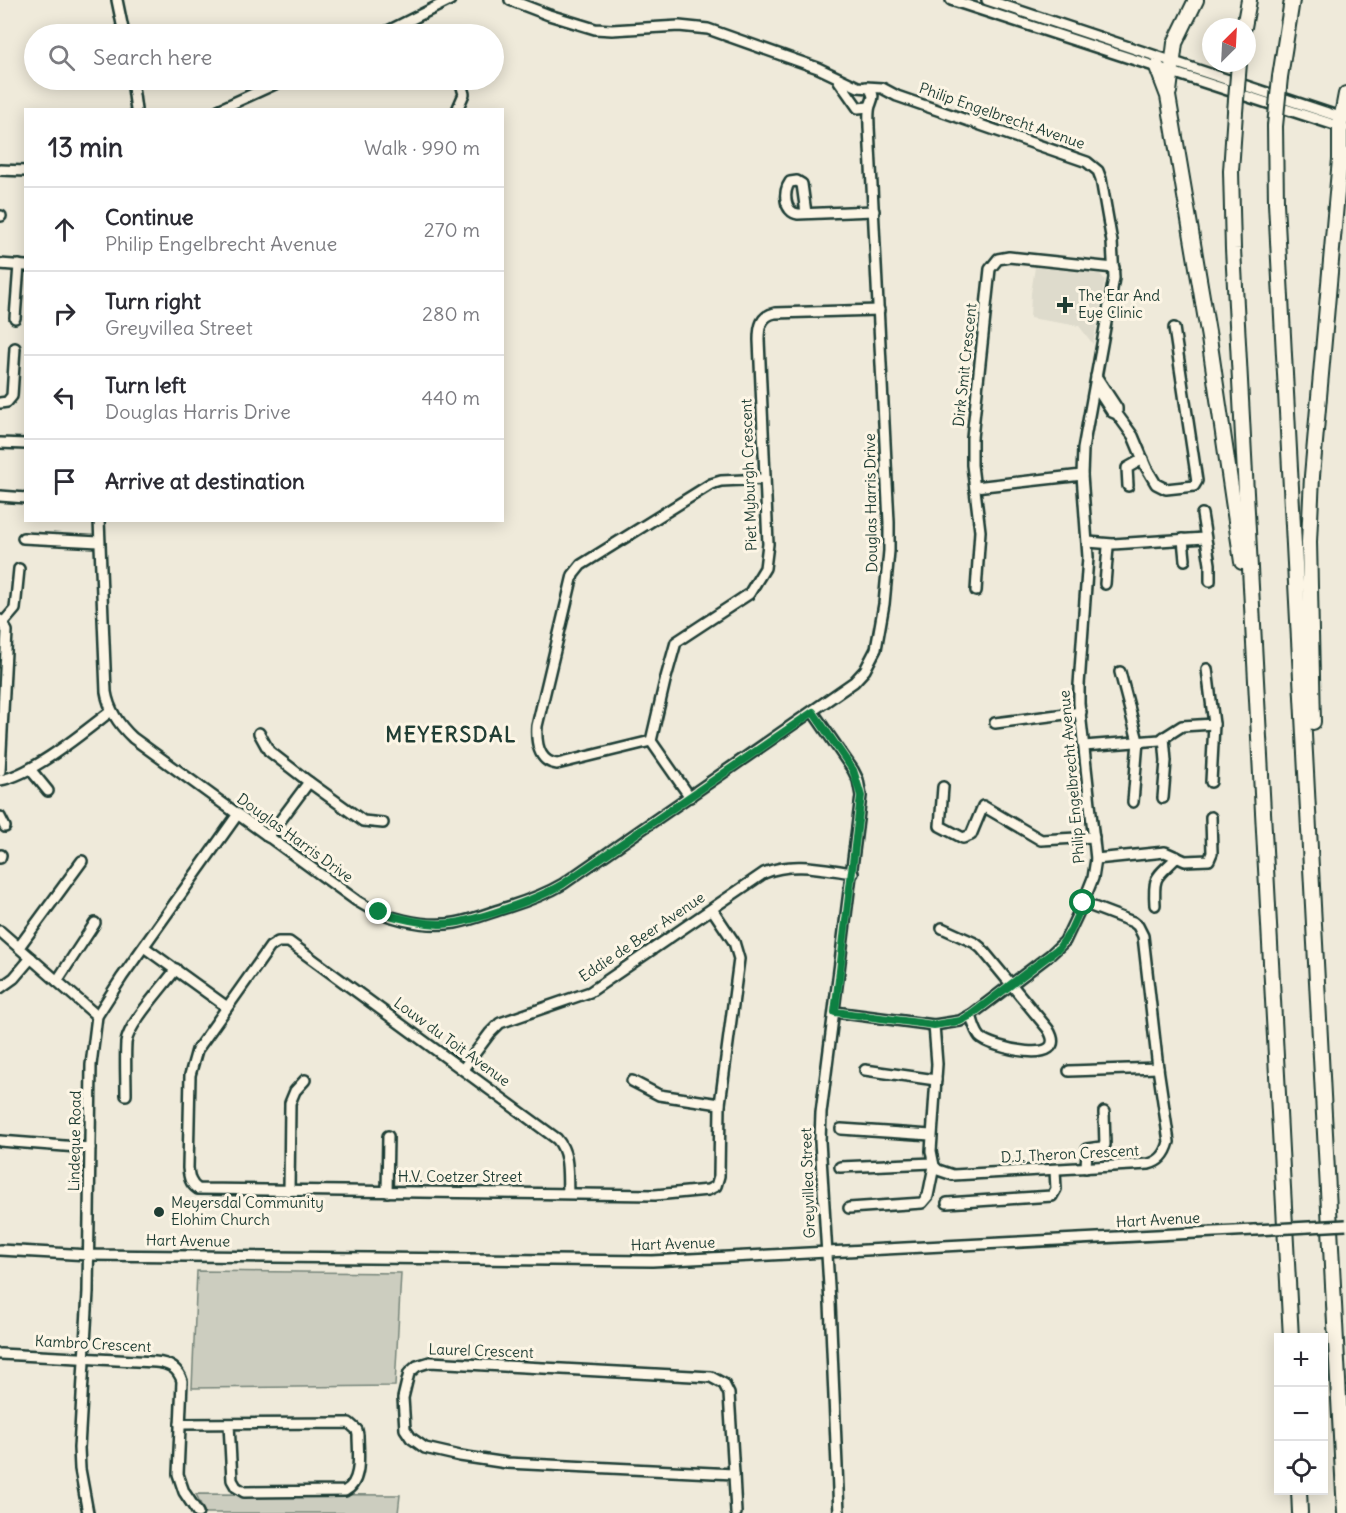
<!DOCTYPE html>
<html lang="en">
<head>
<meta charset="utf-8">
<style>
	:root { --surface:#fff; --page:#f7f7f7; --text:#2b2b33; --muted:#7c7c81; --line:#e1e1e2 }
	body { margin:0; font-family:Delius,sans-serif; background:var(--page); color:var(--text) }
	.controls { position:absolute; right:18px; bottom:18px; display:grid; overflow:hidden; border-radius:0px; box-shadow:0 3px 15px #0003 }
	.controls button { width:54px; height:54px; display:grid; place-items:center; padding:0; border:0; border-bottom:2px solid var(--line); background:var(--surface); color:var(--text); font:30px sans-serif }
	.compass { position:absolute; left:1202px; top:18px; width:54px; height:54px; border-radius:50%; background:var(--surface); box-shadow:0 3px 15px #0003; rotate:24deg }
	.stop { position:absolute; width:18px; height:18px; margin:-14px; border:4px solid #0b8043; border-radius:50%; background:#fff }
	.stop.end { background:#0b8043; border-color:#fff; box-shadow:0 2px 6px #0008 }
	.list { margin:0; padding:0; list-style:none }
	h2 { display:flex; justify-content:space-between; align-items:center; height:78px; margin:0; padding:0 24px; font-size:26px }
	h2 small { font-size:20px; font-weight:400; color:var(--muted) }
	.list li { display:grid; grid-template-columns:39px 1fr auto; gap:18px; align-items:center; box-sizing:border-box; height:84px; padding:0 24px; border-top:2px solid var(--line) }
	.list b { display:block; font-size:22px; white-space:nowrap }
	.list p { margin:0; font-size:20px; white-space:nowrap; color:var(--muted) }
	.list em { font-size:20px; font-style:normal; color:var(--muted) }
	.icon { flex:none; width:33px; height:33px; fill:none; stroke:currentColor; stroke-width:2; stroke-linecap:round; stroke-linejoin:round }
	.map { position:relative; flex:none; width:1346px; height:1513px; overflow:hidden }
	.search { position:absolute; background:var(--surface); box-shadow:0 3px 15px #0003; left:24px; top:24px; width:480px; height:66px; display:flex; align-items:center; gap:15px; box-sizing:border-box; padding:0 21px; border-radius:33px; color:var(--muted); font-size:22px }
	.panel { position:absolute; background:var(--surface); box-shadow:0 3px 15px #0003; left:24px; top:108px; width:480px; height:414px; border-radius:0px }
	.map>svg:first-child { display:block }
</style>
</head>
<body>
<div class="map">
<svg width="1346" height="1513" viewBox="0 0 1346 1513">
	<rect width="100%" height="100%" fill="#efeada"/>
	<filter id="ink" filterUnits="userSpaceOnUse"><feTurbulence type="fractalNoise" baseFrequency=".0167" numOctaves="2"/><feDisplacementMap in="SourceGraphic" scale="12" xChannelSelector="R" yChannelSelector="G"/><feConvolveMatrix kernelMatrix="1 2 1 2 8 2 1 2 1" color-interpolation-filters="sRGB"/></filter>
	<g filter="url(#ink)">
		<!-- built -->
		<polygon fill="#dedbcc" points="1035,267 1100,274 1105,280 1093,344 1079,326 1030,318 1031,293"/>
		<!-- green -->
		<g fill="#cccdbf" stroke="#76857a" stroke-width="1.5">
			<polygon points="197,1271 401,1273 395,1386 192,1388"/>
			<polygon points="196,1494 400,1495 398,1513 205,1513"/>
		</g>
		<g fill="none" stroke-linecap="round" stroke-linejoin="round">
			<!-- minor casing -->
			<g stroke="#1f3d34" stroke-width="14">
				<g id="minor">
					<polyline points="117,0 124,34"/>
					<polyline points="951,0 1344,128"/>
					<polyline points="987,0 1346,119"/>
					<polyline points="382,34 450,0"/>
					<polyline points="132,80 136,110"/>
					<polyline points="839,81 858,108 869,107"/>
					<polyline points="218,110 284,80"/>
					<polyline points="457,110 464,94 460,80"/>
					<polyline points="0,170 26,171"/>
					<path d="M806 213 802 184 797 181 790 182C783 192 784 212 798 214L874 211"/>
					<polyline points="0,216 1,216"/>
					<polyline points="0,264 26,266"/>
					<polyline points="15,318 19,265"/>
					<polyline points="1096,376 1117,408 1117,414"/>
					<polyline points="1095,386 1112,412 1117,414 1133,436 1146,467 1156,484 1166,489 1194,486 1197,481 1174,328"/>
					<polyline points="0,403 7,402 12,396 15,348"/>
					<polyline points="0,443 26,444"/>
					<polyline points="1128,486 1127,468 1143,459"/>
					<polyline points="975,487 1082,475"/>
					<polyline points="0,496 26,498"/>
					<polyline points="1202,514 1210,564 1210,581"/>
					<path d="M99 520 106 692C109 711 119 725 133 738L357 901C383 918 424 928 455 923 473 920 491 912 508 907 527 901 546 894 563 884L854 682 865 670 876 649 884 604 889 551V522L869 127C869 121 868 112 870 106 873 98 875 96 869 88L858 87 818 68 708 29 679 26 612 30 595 29 549 15 510 0"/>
					<polyline points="23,538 99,542"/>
					<polyline points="1183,539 1185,560"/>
					<polyline points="1088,542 1113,544 1205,538"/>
					<polyline points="1105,584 1108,547"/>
					<polyline points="976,591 980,531 972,465 972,438 990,269 998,259 1009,257 1114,268"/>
					<polyline points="0,620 7,631 0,771"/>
					<polyline points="3,623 15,609 19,569"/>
					<polyline points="1120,672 1138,741 1133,802"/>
					<polyline points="813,712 853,770 858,780 861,796 821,1113 820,1141 830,1303 839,1513"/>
					<polyline points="995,723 1081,712"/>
					<polyline points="259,733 269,751 309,782 268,837"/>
					<path d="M651 741 557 764C538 762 536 741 537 726L573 575 581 565 711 484 721 481 765 479"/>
					<polyline points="1084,746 1160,740 1182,726 1214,724 1207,669"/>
					<polyline points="30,769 48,791"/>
					<path d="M0 780C31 776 85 731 111 711"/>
					<polyline points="309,782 363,821 383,823"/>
					<polyline points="1211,782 1214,724"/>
					<polyline points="943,787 940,826 963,838 971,835 983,806 1041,840 1094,837"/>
					<path d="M690 797 651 741 665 681 676 642 749 594 765 568 768 544 759 340C759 326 761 316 775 313L879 310"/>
					<polyline points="1163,798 1166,761 1164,737"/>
					<polyline points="0,817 5,827"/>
					<polyline points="0,858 1,855"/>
					<polyline points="1096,859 1165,852 1185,861 1209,860 1212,853 1211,817"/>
					<path d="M1155 905C1153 873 1157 878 1177 857"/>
					<path d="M942 928 975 943 981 948 1048 1029C1072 1068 989 1047 980 1037 975 1031 973 1022 971 1015"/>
					<polyline points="0,931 97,1016"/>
					<polyline points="19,947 82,861"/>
					<polyline points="144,947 227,1007"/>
					<polyline points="57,981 95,923"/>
					<polyline points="0,988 14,978 31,958"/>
					<polyline points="835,1012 934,1025 960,1021 971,1015 1050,955 1065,941 1083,903 1093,878 1096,859 1079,703 1079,685 1088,557 1082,475 1083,449 1114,278 1112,242 1101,179 1098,171 1087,162 897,96 882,88 866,87"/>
					<path d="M934 1025 937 1064 931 1151 934 1166 938 1170 953 1175 1149 1164C1161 1161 1166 1153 1169 1142L1158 1068 1143 936 1138 926 1133 922 1083 903"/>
					<path d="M463 1069 490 1033 500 1023 590 992 764 873C792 861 824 869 853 873"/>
					<polyline points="865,1070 936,1080"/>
					<polyline points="1069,1071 1158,1068"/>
					<polyline points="632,1081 659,1095 720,1104"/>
					<path d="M126 1095C126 1078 125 1059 126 1043 128 1024 164 986 176 969"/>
					<polyline points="841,1129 931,1135"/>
					<polyline points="0,1141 90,1148"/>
					<polyline points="840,1167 933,1163"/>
					<polyline points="1086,1168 1087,1149 1101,1147 1105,1145 1104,1112"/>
					<polyline points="289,1191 290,1103 295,1091 305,1080"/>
					<polyline points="387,1192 388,1136"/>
					<path d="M568 1193C567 1174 570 1154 557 1139L289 942H278L270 947 197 1050 190 1075 188 1168C189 1177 190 1184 198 1189L655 1195 708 1190 716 1186 719 1176 720 1104 739 959 734 942 712 909"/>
					<polyline points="947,1203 1052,1196 1056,1189 1055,1170"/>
					<polyline points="849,1208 922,1203 928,1196 934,1166"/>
					<polyline points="0,1250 89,1255 652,1261 1254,1230"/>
					<path d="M0 1354 155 1362C169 1363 178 1368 182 1381L178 1474 184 1492 198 1513"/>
					<polygon points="430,1362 711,1377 724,1384 729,1394 734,1474 507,1463 460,1456 425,1448 411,1438 405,1429 403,1398 409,1373 417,1366"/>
					<path d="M180 1424 349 1423 357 1430 358 1435C358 1452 363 1482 345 1491L244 1492 236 1487 232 1480 229 1424"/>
					<polyline points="734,1474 736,1513"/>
					<polyline points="88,1513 80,1469 79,1448 88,1292 91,1065 97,1016 122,977 238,814"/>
				</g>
			</g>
			<!-- highway casing -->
			<g stroke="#1f3d34" stroke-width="18">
				<g id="highway">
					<polyline points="1244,27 1249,0"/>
					<polyline points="1157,67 1168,96 1209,338 1242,562"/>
					<polyline points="1280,77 1292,0"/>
					<polyline points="1169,92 1175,43 1196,0"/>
					<polyline points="1235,112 1231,171 1233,249 1291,1338"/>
					<polyline points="1275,126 1276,203 1345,1513"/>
					<polyline points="1313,722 1309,542 1312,476 1340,159 1340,126 1346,94"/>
					<polyline points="1299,1490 1300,1513"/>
				</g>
			</g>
			<!-- minor -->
			<use href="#minor" stroke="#fcf5e5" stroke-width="9"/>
			<!-- highway -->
			<use href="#highway" stroke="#fcf5e5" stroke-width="14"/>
			<!-- minor-bridge casing -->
			<g stroke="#1f3d34" stroke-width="14" stroke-linecap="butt">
				<polyline id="minor-bridge" points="1254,1230 1346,1225"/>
			</g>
			<!-- highway-bridge casing -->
			<g stroke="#1f3d34" stroke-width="18" stroke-linecap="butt">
				<g id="highway-bridge">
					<polyline points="1235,112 1239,63"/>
					<polyline points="1275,126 1280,77"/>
				</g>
			</g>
			<!-- minor-bridge -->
			<use href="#minor-bridge" stroke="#fcf5e5" stroke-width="9"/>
			<!-- highway-bridge -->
			<use href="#highway-bridge" stroke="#fcf5e5" stroke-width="14"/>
		</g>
	</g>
	<g fill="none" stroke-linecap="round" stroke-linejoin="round" filter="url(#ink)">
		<!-- route -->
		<path stroke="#0b8043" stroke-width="8" d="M379 912C398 918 418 923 439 924 468 925 538 899 563 884L813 712 853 770 861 796 835 1012 934 1025 960 1021 971 1015 1059 948 1070 932 1083 903"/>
	</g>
	<!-- markers -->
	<g fill="#1f3d34" stroke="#fcf5e5" stroke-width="2">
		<path d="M1062 296h6v6h6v6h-6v6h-6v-6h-6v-6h6z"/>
		<circle cx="159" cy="1212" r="6"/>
	</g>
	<g text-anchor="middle" stroke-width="6" stroke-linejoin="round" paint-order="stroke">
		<!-- street labels -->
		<g font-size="15" fill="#1f3d34" stroke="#fcf5e5">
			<text transform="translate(1002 116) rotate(19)" y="5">Philip Engelbrecht Avenue</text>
			<text transform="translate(965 365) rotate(-84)" y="5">Dirk Smit Crescent</text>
			<text transform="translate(749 475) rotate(-92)" y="5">Piet Myburgh Crescent</text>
			<text transform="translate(871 503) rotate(-91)" y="5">Douglas Harris Drive</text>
			<text transform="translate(1072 777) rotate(-95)" y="5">Philip Engelbrecht Avenue</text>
			<text transform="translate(295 838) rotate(36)" y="5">Douglas Harris Drive</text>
			<text transform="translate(642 937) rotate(-34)" y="5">Eddie de Beer Avenue</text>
			<text transform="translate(452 1042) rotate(36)" y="5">Louw du Toit Avenue</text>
			<text transform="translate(75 1141) rotate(-89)" y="5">Lindeque Road</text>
			<text transform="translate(1070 1154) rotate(-3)" y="5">D.J. Theron Crescent</text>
			<text x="460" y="1182">H.V. Coetzer Street</text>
			<text transform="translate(808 1183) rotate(-92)" y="5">Greyvillea Street</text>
			<text transform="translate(1158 1220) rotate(-3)" y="5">Hart Avenue</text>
			<text transform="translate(188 1241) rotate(1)" y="5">Hart Avenue</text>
			<text transform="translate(673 1244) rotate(-2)" y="5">Hart Avenue</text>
			<text transform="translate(93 1344) rotate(3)" y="5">Kambro Crescent</text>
			<text transform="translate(481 1351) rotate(2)" y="5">Laurel Crescent</text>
		</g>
		<!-- poi labels -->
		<g font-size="15" fill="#1f3d34" stroke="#fcf5e5" text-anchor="start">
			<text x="1078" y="301">The Ear And<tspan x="1078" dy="17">Eye Clinic</tspan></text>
			<text x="171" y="1208">Meyersdal Community<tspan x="171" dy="17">Elohim Church</tspan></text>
		</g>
		<!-- district labels -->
		<g font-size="21" font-weight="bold" letter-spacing="1.5" fill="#1f3d34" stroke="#fcf5e5">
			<text x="451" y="742">MEYERSDAL</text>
		</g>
	</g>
</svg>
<div class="controls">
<button>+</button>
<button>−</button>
<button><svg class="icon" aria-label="locate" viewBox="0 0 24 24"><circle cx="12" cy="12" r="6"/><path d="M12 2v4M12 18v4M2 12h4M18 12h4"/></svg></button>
</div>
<svg class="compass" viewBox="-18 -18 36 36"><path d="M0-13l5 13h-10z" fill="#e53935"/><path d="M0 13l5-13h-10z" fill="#7c7c81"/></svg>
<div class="stop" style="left:1083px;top:903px"></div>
<div class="stop end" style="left:379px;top:912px"></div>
<div class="search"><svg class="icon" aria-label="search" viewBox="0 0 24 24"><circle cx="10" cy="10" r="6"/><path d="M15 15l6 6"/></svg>Search here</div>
<section class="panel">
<h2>13 min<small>Walk · 990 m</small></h2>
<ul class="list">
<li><svg class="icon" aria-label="ahead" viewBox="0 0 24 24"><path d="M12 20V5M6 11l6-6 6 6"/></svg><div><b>Continue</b><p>Philip Engelbrecht Avenue</p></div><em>270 m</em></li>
<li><svg class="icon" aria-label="right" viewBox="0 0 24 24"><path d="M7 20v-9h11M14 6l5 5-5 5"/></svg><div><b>Turn right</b><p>Greyvillea Street</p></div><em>280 m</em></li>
<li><svg class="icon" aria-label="left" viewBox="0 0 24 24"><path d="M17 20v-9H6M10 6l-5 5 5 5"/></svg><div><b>Turn left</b><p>Douglas Harris Drive</p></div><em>440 m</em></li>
<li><svg class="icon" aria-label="arrive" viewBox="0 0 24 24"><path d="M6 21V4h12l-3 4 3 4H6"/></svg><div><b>Arrive at destination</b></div></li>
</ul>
</section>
</div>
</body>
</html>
